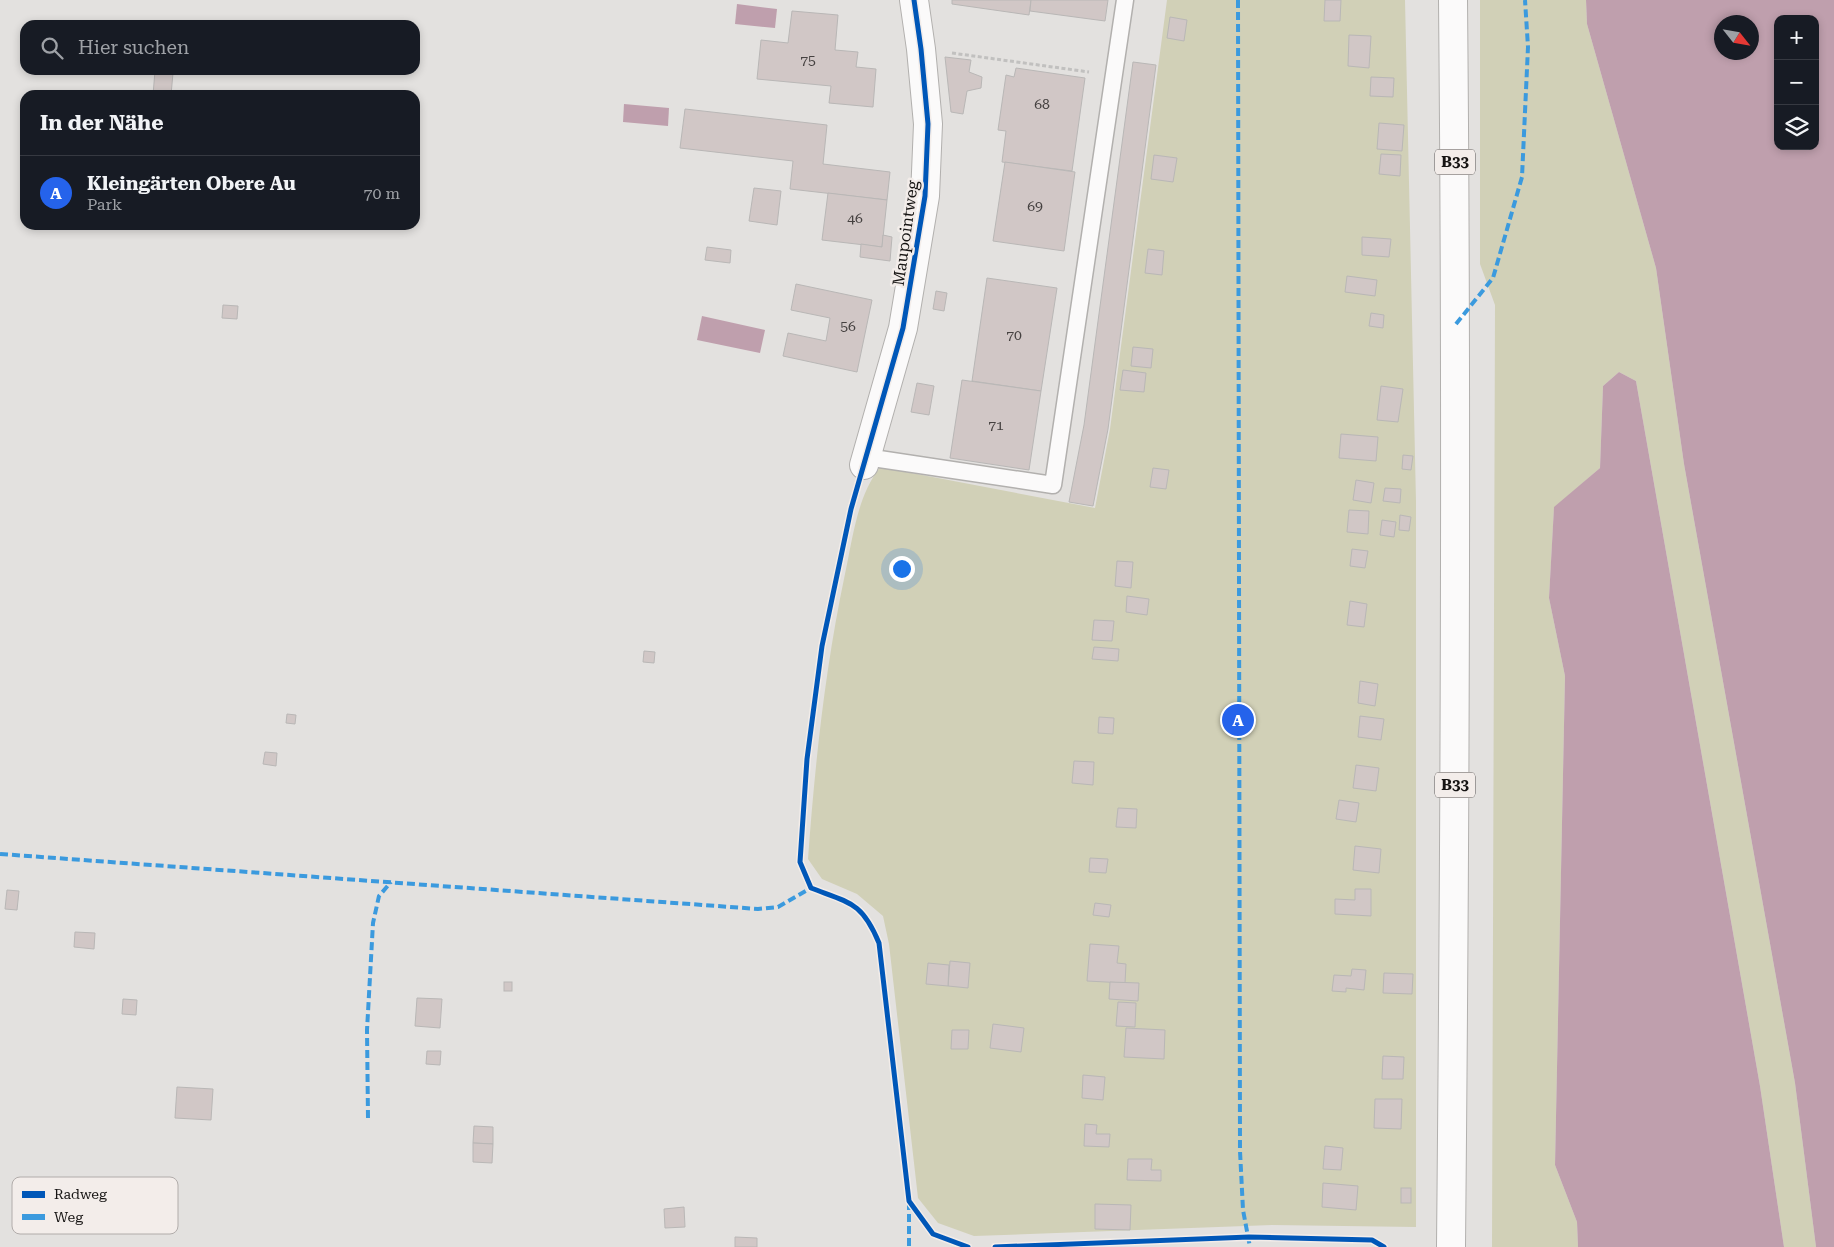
<!DOCTYPE html>
<html lang="de">
<head>
<meta charset="utf-8">
<style>
	:root { --surface:#171b24; --page:#20242c; --text:#f1f3f6; --muted:#9ea1a6; --line:#363941; --accent:#2563eb }
	body { margin:0; font-family:"Roboto Serif",serif; background:var(--page); color:var(--text) }
	.controls { position:absolute; right:15px; top:15px; display:grid; overflow:hidden; border-radius:10px; box-shadow:0 2px 8px #0003 }
	.controls button { width:45px; height:45px; display:grid; place-items:center; padding:0; border:0; border-bottom:1px solid var(--line); background:var(--surface); color:var(--text); font:25px sans-serif }
	.compass { position:absolute; left:1714px; top:15px; width:45px; height:45px; border-radius:50%; background:var(--surface); box-shadow:0 2px 8px #0003; rotate:121deg }
	.you { position:absolute; left:901px; top:568px; width:18px; height:18px; margin:-12px; border:4px solid #fff; border-radius:50%; background:#1a73e8; box-shadow:0 0 0 8px #1a73e833 }
	.badge { display:grid; place-items:center; width:32px; height:32px; border-radius:50%; background:var(--accent); color:#fff; font-size:16px; font-weight:700 }
	.pin { position:absolute; translate:-50% -50%; border:2px solid #fff; box-shadow:0 1px 5px #0006 }
	.list { margin:0; padding:0; list-style:none }
	h2 { display:flex; justify-content:space-between; align-items:center; height:65px; margin:0; padding:0 20px; font-size:21px }
	h2 small { font-size:16px; font-weight:400; color:var(--muted) }
	.list li { display:grid; grid-template-columns:32px 1fr auto; gap:15px; align-items:center; box-sizing:border-box; height:75px; padding:0 20px; border-top:1px solid var(--line) }
	.list b { display:block; font-size:19px; white-space:nowrap }
	.list p { margin:0; font-size:16px; white-space:nowrap; color:var(--muted) }
	.list em { font-size:16px; font-style:normal; color:var(--muted) }
	.icon { flex:none; width:28px; height:28px; fill:none; stroke:currentColor; stroke-width:2; stroke-linecap:round; stroke-linejoin:round }
	.map { position:relative; flex:none; width:1834px; height:1247px; overflow:hidden }
	.search { position:absolute; background:var(--surface); box-shadow:0 2px 8px #0003; left:20px; top:20px; width:400px; height:55px; display:flex; align-items:center; gap:12px; box-sizing:border-box; padding:0 18px; border-radius:15px; color:var(--muted); font-size:19px }
	.panel { position:absolute; background:var(--surface); box-shadow:0 2px 8px #0003; left:20px; top:90px; width:400px; height:140px; border-radius:15px }
	.map>svg:first-child { display:block }
</style>
</head>
<body>
<div class="map">
<svg width="1834" height="1247" viewBox="0 0 1834 1247">
	<rect width="100%" height="100%" fill="#e3e1df"/>
	<!-- green -->
	<g fill="#d1d0b7">
		<path d="M1167 0H1405L1416 502V1227L1272 1225 974 1236 938 1223 918 1198 889 944 883 916 857 894 822 879 808 859C815 763 825 669 845 574 853 537 857 497 880 467L1095 508 1110 429Z"/>
		<polygon points="1480,0 1586,0 1587,24 1656,268 1684,464 1795,1083 1816,1247 1784,1247 1760,1086 1636,381 1619,372 1603,386 1600,468 1554,508 1549,598 1565,676 1555,1165 1577,1222 1578,1247 1492,1247 1495,305 1480,264"/>
	</g>
	<!-- water -->
	<g fill="#bf9fad" fill-rule="evenodd">
		<path d="M1586 0H1834V1247H1816L1795 1083 1684 464 1656 268 1587 24ZM1778 19H1815V146H1778ZM1722 22H1752V52H1722Z"/>
		<polygon points="737,4 777,9 775,28 735,24"/>
		<polygon points="624,104 669,108 668,126 623,122"/>
		<polygon points="702,316 765,330 760,353 697,340"/>
		<polygon points="1619,372 1636,381 1760,1086 1784,1247 1578,1247 1577,1222 1555,1165 1565,676 1549,598 1554,507 1600,468 1603,386"/>
	</g>
	<!-- building -->
	<g fill="#d1c7c6" stroke="#b9b7b6">
		<polygon points="952,0 1031,0 1029,15 952,4"/>
		<polygon points="1031,0 1108,0 1105,21 1030,11"/>
		<polygon points="1325,0 1341,0 1340,21 1324,21"/>
		<polygon points="792,11 838,15 835,50 858,52 856,67 876,69 873,107 829,103 831,86 757,79 761,40 788,43"/>
		<polygon points="1170,17 1187,20 1184,41 1167,38"/>
		<polygon points="1349,35 1371,36 1369,68 1348,66"/>
		<polygon points="945,57 971,60 969,72 982,77 981,88 967,91 963,114 951,112"/>
		<polygon points="1133,62 1156,65 1108,429 1093,506 1069,502 1084,425"/>
		<polygon points="1016,68 1085,78 1072,171 1002,162 1006,131 998,130 1006,75 1014,77"/>
		<polygon points="155,71 173,73 171,95 153,95"/>
		<polygon points="1371,77 1394,78 1393,97 1370,96"/>
		<polygon points="685,109 827,125 823,164 890,172 887,200 790,189 793,161 680,148"/>
		<polygon points="1379,123 1404,125 1402,151 1377,149"/>
		<polygon points="1381,154 1401,155 1400,176 1379,174"/>
		<polygon points="1154,155 1177,158 1173,182 1151,179"/>
		<polygon points="1005,162 1075,172 1064,251 993,241"/>
		<polygon points="754,188 781,191 777,225 749,221"/>
		<polygon points="828,193 887,200 882,247 822,240"/>
		<polygon points="883,235 892,237 890,261 860,257 861,244 882,247"/>
		<polygon points="1362,237 1391,239 1389,257 1362,255"/>
		<polygon points="707,247 731,250 730,263 705,260"/>
		<polygon points="1148,249 1164,251 1162,275 1145,273"/>
		<polygon points="1347,276 1377,280 1375,296 1345,292"/>
		<polygon points="987,278 1057,288 1041,391 972,381"/>
		<polygon points="796,284 872,300 857,372 783,356 788,333 826,341 830,318 791,310"/>
		<polygon points="936,291 947,293 944,311 933,309"/>
		<polygon points="223,305 238,306 237,319 222,318"/>
		<polygon points="1371,313 1384,315 1383,328 1369,326"/>
		<polygon points="1133,347 1153,349 1151,368 1131,366"/>
		<polygon points="1123,370 1146,373 1144,392 1120,390"/>
		<polygon points="962,380 1041,391 1029,470 950,458"/>
		<polygon points="917,383 934,386 929,415 911,412"/>
		<polygon points="1381,386 1403,389 1398,422 1377,420"/>
		<polygon points="1341,434 1378,437 1376,461 1339,458"/>
		<polygon points="1403,455 1413,456 1411,470 1402,469"/>
		<polygon points="1153,468 1169,470 1166,489 1150,487"/>
		<polygon points="1356,480 1374,483 1371,503 1353,500"/>
		<polygon points="1385,488 1401,489 1400,503 1383,501"/>
		<polygon points="1349,510 1369,511 1368,534 1347,532"/>
		<polygon points="1400,515 1411,517 1409,531 1399,530"/>
		<polygon points="1382,520 1396,522 1394,537 1380,535"/>
		<polygon points="1352,549 1368,551 1365,568 1350,566"/>
		<polygon points="1117,561 1133,562 1131,588 1115,586"/>
		<polygon points="1127,596 1149,599 1147,615 1126,612"/>
		<polygon points="1350,601 1367,604 1364,627 1347,625"/>
		<polygon points="1094,620 1114,621 1112,641 1092,640"/>
		<polygon points="1094,647 1119,649 1118,661 1092,659"/>
		<polygon points="644,651 655,652 654,663 643,662"/>
		<polygon points="1360,681 1378,684 1375,706 1358,703"/>
		<polygon points="287,714 296,715 295,724 286,723"/>
		<polygon points="1360,716 1384,719 1381,740 1358,737"/>
		<polygon points="1099,717 1114,718 1113,734 1098,733"/>
		<polygon points="265,752 277,753 276,766 263,764"/>
		<polygon points="1074,761 1094,762 1093,785 1072,783"/>
		<polygon points="1356,765 1379,768 1376,791 1353,788"/>
		<polygon points="1339,800 1359,803 1356,822 1336,819"/>
		<polygon points="1118,808 1137,809 1136,828 1116,827"/>
		<polygon points="1355,846 1381,849 1379,873 1353,870"/>
		<polygon points="1090,858 1108,859 1106,873 1089,872"/>
		<polygon points="1355,889 1371,889 1371,916 1335,914 1335,899 1355,900"/>
		<polygon points="7,890 19,891 17,910 5,909"/>
		<polygon points="1095,903 1111,905 1109,917 1093,915"/>
		<polygon points="75,932 95,933 94,949 74,947"/>
		<polygon points="1090,944 1119,946 1117,963 1126,964 1125,983 1087,981"/>
		<polygon points="950,961 970,963 968,988 948,986"/>
		<polygon points="928,963 949,965 948,986 926,984"/>
		<polygon points="1352,969 1366,970 1364,990 1346,988 1346,992 1332,991 1334,975 1351,976"/>
		<polygon points="1384,973 1413,974 1412,994 1383,993"/>
		<rect x="504" y="982" width="8" height="9"/>
		<polygon points="1110,982 1139,983 1138,1001 1109,999"/>
		<polygon points="417,998 442,999 440,1028 415,1026"/>
		<polygon points="123,999 137,1000 136,1015 122,1014"/>
		<polygon points="1118,1002 1136,1003 1135,1027 1116,1026"/>
		<polygon points="993,1024 1024,1028 1021,1052 990,1048"/>
		<polygon points="1126,1028 1165,1030 1164,1059 1124,1057"/>
		<polygon points="952,1030 969,1030 968,1049 951,1049"/>
		<polygon points="427,1051 441,1051 440,1065 426,1064"/>
		<polygon points="1383,1056 1404,1057 1403,1079 1382,1079"/>
		<polygon points="1083,1075 1105,1077 1103,1100 1082,1098"/>
		<polygon points="177,1087 213,1089 211,1120 175,1118"/>
		<polygon points="1375,1099 1402,1099 1401,1129 1374,1128"/>
		<polygon points="1085,1124 1097,1125 1096,1134 1110,1134 1109,1147 1084,1146"/>
		<polygon points="474,1126 493,1127 493,1144 473,1143"/>
		<polygon points="473,1143 493,1144 492,1163 473,1162"/>
		<polygon points="1325,1146 1343,1148 1341,1170 1323,1169"/>
		<polygon points="1128,1159 1152,1159 1151,1170 1161,1170 1161,1181 1127,1180"/>
		<polygon points="1323,1183 1358,1186 1356,1210 1322,1207"/>
		<rect x="1401" y="1188" width="10" height="15"/>
		<polygon points="1095,1204 1131,1205 1130,1230 1095,1229"/>
		<polygon points="684,1207 685,1227 665,1228 664,1209"/>
		<polygon points="735,1237 757,1238 757,1247 735,1247"/>
	</g>
	<g fill="none" stroke-linecap="round" stroke-linejoin="round">
		<!-- service casing -->
		<g stroke="#b2b0ae" stroke-width="19">
			<polyline id="service" points="866,457 1053,485 1125,0"/>
		</g>
		<!-- minor casing -->
		<g stroke="#b2b0ae" stroke-width="30">
			<polyline id="minor" points="864,465 903,328 925,196 928,124 921,49 914,0"/>
		</g>
		<!-- primary casing -->
		<g stroke="#b2b0ae" stroke-width="30">
			<path id="primary" d="M1451 1247C1455 831 1457 416 1453 0"/>
		</g>
		<!-- path -->
		<polyline stroke="#c1c0bf" stroke-width="3" stroke-dasharray="4 2.5" stroke-linecap="butt" points="952,53 1089,72"/>
		<!-- service -->
		<use href="#service" stroke="#fbfafa" stroke-width="16"/>
		<!-- minor -->
		<use href="#minor" stroke="#fbfafa" stroke-width="28"/>
		<!-- primary -->
		<use href="#primary" stroke="#fbfafa" stroke-width="28"/>
		<!-- quiet -->
		<g stroke="#3b9ade" stroke-width="4" stroke-dasharray="8 4" stroke-linecap="butt">
			<polyline points="1238,0 1240,1151 1243,1210 1250,1247"/>
			<polyline points="1456,324 1493,278 1522,177 1528,47 1525,0"/>
			<polyline points="0,854 758,909 778,907 811,888"/>
			<polyline points="368,1118 367,1030 373,923 379,896 391,882"/>
			<polyline points="909,1202 909,1247"/>
		</g>
		<!-- cycleway casing -->
		<g stroke="#f3edea" stroke-width="8">
			<g id="cycleway">
				<path d="M914 0 921 49 928 124 925 196 903 328 851 509 822 646 807 759 800 862 811 888C850 903 862 902 879 943L909 1201 933 1234 968 1247"/>
				<polyline points="995,1247 1249,1237 1372,1240 1384,1247"/>
			</g>
		</g>
		<!-- cycleway -->
		<use href="#cycleway" stroke="#0057b8" stroke-width="5"/>
	</g>
	<g text-anchor="middle" stroke-width="5" stroke-linejoin="round" paint-order="stroke">
		<!-- number labels -->
		<g font-size="14" fill="#454140">
			<text x="808" y="65">75</text>
			<text x="1042" y="109">68</text>
			<text x="1035" y="211">69</text>
			<text x="855" y="223">46</text>
			<text x="848" y="331">56</text>
			<text x="1014" y="340">70</text>
			<text x="996" y="430">71</text>
		</g>
		<!-- shield labels -->
		<g fill="#f3edea" stroke="#585554" stroke-width="1">
			<rect x="1435" y="149.5" width="40" height="25" rx="4"/>
			<rect x="1435" y="772.5" width="40" height="25" rx="4"/>
		</g>
		<g font-size="15" font-weight="bold" fill="#161413">
			<text x="1455" y="167">B33</text>
			<text x="1455" y="790">B33</text>
		</g>
		<!-- street labels -->
		<g font-size="16" fill="#161413" stroke="#f3edea">
			<text transform="translate(905 233) rotate(-82)" y="6">Maupointweg</text>
		</g>
	</g>
	<!-- legend -->
	<rect x="12" y="1177" width="166" height="57" rx="8" fill="#f3edea" stroke="#b1acaa" stroke-width="1"/>
	<rect x="22" y="1191" width="23" height="7" fill="#0057b8"/>
	<rect x="22" y="1214" width="23" height="6" fill="#3b9ade"/>
	<g font-size="14" fill="#161413">
		<text x="54" y="1199">Radweg</text>
		<text x="54" y="1222">Weg</text>
	</g>
</svg>
<div class="controls">
<button>+</button>
<button>−</button>
<button><svg class="icon" aria-label="layers" viewBox="0 0 24 24"><path d="M12 4l9 5-9 5-9-5zM3 14l9 5 9-5"/></svg></button>
</div>
<svg class="compass" viewBox="-18 -18 36 36"><path d="M0-13l5 13h-10z" fill="#e53935"/><path d="M0 13l5-13h-10z" fill="#9ea1a6"/></svg>
<div class="you"></div>
<div class="pin badge" style="left:1238px;top:720px">A</div>
<div class="search"><svg class="icon" aria-label="search" viewBox="0 0 24 24"><circle cx="10" cy="10" r="6"/><path d="M15 15l6 6"/></svg>Hier suchen</div>
<section class="panel">
<h2>In der Nähe<small></small></h2>
<ul class="list">
<li><span class="badge">A</span><div><b>Kleingärten Obere Au</b><p>Park</p></div><em>70 m</em></li>
</ul>
</section>
</div>
</body>
</html>
